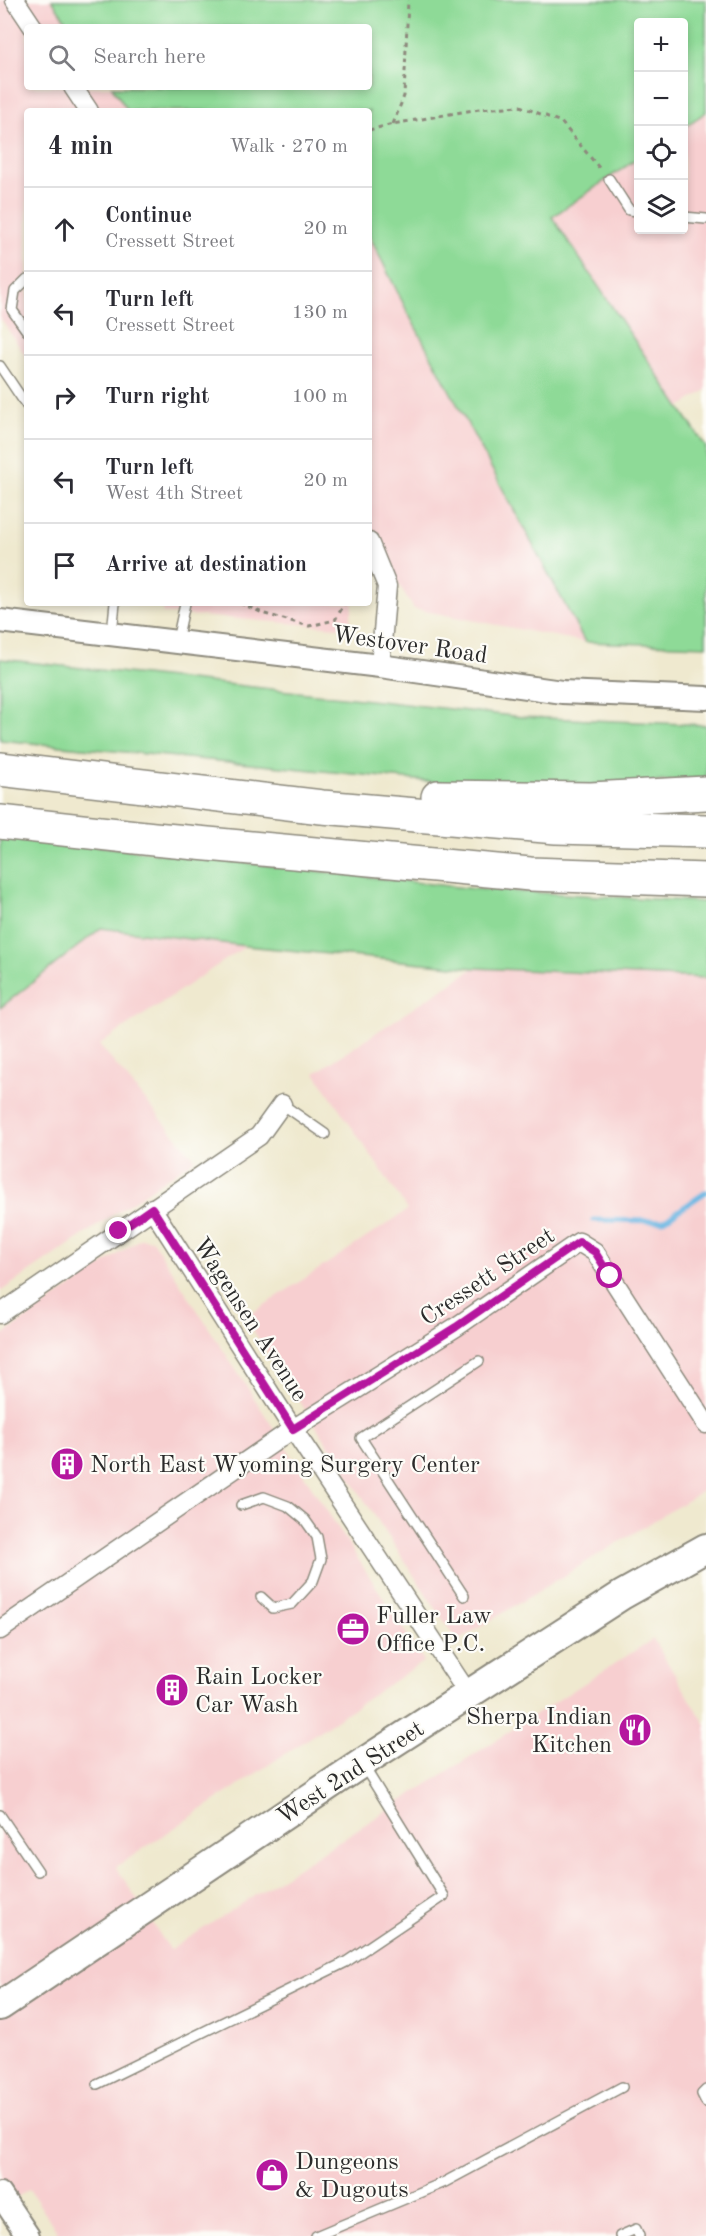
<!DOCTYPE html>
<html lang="en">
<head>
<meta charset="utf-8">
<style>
	:root { --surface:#fff; --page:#f7f7f7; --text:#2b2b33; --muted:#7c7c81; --line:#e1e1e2 }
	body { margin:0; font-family:"Old Standard TT",serif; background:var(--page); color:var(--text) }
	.controls { position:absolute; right:18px; top:18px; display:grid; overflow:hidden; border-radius:6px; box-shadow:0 3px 9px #0003 }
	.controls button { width:54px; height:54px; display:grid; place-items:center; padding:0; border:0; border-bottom:2px solid var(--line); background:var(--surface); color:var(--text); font:30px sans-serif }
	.stop { position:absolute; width:18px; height:18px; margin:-14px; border:4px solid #b5179e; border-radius:50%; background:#fff }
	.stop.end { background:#b5179e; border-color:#fff; box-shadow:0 2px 6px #0008 }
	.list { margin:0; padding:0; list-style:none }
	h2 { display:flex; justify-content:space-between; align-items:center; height:78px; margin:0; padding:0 24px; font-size:26px }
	h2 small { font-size:20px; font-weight:400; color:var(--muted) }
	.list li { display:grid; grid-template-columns:39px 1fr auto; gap:18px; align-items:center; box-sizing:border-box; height:84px; padding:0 24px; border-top:2px solid var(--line) }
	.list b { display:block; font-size:22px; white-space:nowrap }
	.list p { margin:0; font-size:20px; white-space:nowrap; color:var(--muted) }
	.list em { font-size:20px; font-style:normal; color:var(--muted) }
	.icon { flex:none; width:33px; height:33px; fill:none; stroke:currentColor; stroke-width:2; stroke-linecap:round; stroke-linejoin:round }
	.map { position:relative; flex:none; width:706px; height:2236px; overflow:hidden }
	.search { position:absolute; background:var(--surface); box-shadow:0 3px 9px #0003; left:24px; top:24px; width:348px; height:66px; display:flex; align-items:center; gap:15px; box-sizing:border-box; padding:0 21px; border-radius:6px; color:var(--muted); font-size:22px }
	.panel { position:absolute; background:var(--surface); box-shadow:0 3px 9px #0003; left:24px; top:108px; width:348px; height:498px; border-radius:6px }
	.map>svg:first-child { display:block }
</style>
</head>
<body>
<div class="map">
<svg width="706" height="2236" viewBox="0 0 706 2236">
	<rect width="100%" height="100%" fill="#fdfcf7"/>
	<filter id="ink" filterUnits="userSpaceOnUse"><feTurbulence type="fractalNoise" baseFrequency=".0167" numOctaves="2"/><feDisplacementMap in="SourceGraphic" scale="12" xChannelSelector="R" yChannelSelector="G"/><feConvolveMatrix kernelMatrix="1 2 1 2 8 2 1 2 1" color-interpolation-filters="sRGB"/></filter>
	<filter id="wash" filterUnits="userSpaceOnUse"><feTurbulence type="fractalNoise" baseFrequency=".008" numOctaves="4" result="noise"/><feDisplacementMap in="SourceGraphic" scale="24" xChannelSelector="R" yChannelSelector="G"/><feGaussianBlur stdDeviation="1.35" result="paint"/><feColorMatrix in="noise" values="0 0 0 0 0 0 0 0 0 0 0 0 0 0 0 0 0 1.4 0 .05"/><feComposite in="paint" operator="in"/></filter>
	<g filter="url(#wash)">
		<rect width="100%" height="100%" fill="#efe9cf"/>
		<!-- built -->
		<g fill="#f7cfd0">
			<polygon points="0,0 52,0 70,27 27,27 27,87 112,87 128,111 27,111 27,358 0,318"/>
			<polygon points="706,112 706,390 679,408 552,217 638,158 638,230 684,230 684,127"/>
			<polygon points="369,235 408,313 585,642 414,609 369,536"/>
			<polygon points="162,603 353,603 349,628 163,613"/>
			<polygon points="101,928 246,946 99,1045 195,1159 0,1292 0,1008"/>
			<polygon points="474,968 706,978 706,1489 457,1641 245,1318 408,1210 315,1073"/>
			<polygon points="141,1238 152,1240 424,1661 116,1867 170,1950 653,1639 706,1725 706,2236 60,2236 29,2189 0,2209 0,1337"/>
		</g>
		<!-- green -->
		<g fill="#8eda97" stroke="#5c8261" stroke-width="1.5">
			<polygon points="52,0 706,0 706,112 684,127 684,22 638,22 638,158 552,217 706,447 706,646 585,642 408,313 369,235 369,111 128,111 112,87 369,87 369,27 70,27"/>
			<polygon points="0,659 522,717 706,725 706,778 611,785 457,784 0,740"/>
			<polygon points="0,835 475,889 706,902 706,978 474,968 246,946 101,928 0,1008"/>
		</g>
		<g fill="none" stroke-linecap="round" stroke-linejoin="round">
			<!-- stream -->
			<polyline stroke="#69b5e2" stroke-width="5" points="594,1220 663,1221 706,1192"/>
		</g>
	</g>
	<g filter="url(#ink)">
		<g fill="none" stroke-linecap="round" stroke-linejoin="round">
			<!-- service casing -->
			<g stroke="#8d8a7d" stroke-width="12">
				<g id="service">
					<polyline points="609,179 629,210 638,211"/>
					<polyline points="684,217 706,219"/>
					<polyline points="27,279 15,291 12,310 27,331"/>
					<polyline points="0,366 27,406"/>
					<polyline points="112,633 115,603"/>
					<polyline points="177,641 185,603"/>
					<polyline points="282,1104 325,1134"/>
					<polyline points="241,1505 264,1497 288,1506 305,1520 317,1537 321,1559 313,1581 292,1604 273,1608 261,1597"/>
					<polyline points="464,1596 361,1438 479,1361"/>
					<polyline points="0,1815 38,1871"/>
					<polyline points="97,2084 346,1962 444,1896 363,1765"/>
					<polyline points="706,2090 702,2094 706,2102"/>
					<polyline points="316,2236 445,2182 622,2087"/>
					<polyline points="620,2236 636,2229 639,2236"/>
				</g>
			</g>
			<!-- minor casing -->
			<g stroke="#8d8a7d" stroke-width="21">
				<g id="minor">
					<polyline points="15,0 33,27"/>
					<polyline points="73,87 89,111"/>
					<polyline points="369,542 387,586 380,666"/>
					<polyline points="152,1208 293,1429 469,1695"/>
					<polyline points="0,1314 259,1136 282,1104"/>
					<polyline points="0,1630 293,1429 456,1327 579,1242 595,1252 706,1424"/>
				</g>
			</g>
			<!-- tertiary casing -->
			<g stroke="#8d8a7d" stroke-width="26">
				<g id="tertiary">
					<polyline points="0,621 380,666 562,692 706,698"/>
					<polyline points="0,2194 28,2236"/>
				</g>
			</g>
			<!-- primary casing -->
			<g stroke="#8d8a7d" stroke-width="32">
				<polyline id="primary" points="0,2006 362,1763 622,1595 706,1548"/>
			</g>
			<!-- motorway casing -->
			<g stroke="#8d8a7d" stroke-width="36">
				<g id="motorway">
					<polyline points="0,769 322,807 556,827 706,831"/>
					<polyline points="438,797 591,799 706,793"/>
					<polyline points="0,822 154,839 530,874 706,880"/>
				</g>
			</g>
			<!-- path -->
			<g stroke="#8d8a7d" stroke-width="3" stroke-dasharray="4.5 4.5" stroke-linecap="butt">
				<polyline points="393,124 404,96 408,0"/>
				<polyline points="369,130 393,124 479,109 520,106 561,122 601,170"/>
				<polyline points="240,603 265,614 309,626 335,620 345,603"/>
			</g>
			<!-- service -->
			<use href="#service" stroke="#fff" stroke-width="9"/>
			<!-- minor -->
			<use href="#minor" stroke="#fff" stroke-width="18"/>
			<!-- tertiary -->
			<use href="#tertiary" stroke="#fff" stroke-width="22"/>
			<!-- primary -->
			<use href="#primary" stroke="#fff" stroke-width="28"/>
			<!-- motorway -->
			<use href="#motorway" stroke="#fff" stroke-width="33"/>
		</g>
	</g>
	<g fill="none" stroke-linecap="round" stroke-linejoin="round" filter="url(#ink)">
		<!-- route -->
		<polyline stroke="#b5179e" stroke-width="8" points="119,1231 152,1208 293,1429 456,1327 579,1242 595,1252 610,1276"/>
	</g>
	<!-- icons -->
	<defs>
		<g id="building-disc" transform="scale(1.725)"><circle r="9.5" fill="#b5179e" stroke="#fdfcf7"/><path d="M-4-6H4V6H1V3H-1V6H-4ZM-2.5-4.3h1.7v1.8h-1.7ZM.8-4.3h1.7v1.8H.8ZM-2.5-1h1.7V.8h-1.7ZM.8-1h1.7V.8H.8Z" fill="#fff"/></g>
		<g id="office-disc" transform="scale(1.725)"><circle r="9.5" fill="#b5179e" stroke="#fdfcf7"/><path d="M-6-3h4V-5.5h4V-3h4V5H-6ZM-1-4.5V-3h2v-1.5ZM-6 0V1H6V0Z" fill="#fff"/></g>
		<g id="restaurant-disc" transform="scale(1.725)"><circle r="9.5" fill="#b5179e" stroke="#fdfcf7"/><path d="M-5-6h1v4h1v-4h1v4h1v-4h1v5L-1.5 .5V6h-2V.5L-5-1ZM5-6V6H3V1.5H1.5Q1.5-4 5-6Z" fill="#fff"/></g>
		<g id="shop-disc" transform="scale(1.725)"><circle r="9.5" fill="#b5179e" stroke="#fdfcf7"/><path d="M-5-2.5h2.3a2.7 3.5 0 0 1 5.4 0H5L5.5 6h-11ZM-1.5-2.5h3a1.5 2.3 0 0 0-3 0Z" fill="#fff"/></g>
	</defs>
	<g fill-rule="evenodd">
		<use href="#building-disc" x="67" y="1464"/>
		<use href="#office-disc" x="353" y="1629"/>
		<use href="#building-disc" x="172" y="1690"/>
		<use href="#restaurant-disc" x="635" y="1730"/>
		<use href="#shop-disc" x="272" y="2175"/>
	</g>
	<g text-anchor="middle" stroke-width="4.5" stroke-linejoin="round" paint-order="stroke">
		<!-- street labels -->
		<g font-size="24" fill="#2b2b2b" stroke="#fdfcf7">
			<text transform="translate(410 644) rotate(8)" y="8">Westover Road</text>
			<text transform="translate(487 1276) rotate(-34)" y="8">Cressett Street</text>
			<text transform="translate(251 1319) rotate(57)" y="8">Wagensen Avenue</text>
			<text transform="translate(350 1772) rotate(-33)" y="8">West 2nd Street</text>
		</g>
		<!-- poi labels -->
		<g font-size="24" fill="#2b2b2b" stroke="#fdfcf7" text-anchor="start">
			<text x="90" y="1472">North East Wyoming Surgery Center</text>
			<text x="376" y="1623">Fuller Law<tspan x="376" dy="28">Office P.C.</tspan></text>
			<text x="195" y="1684">Rain Locker<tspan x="195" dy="28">Car Wash</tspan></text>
			<text x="612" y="1724" text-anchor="end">Sherpa Indian<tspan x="612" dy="28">Kitchen</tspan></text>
			<text x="295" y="2169">Dungeons<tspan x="295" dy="28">&amp; Dugouts</tspan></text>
		</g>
	</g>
</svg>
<div class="controls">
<button>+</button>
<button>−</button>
<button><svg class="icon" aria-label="locate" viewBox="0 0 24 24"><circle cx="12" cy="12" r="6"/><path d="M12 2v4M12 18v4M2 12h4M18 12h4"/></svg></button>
<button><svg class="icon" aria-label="layers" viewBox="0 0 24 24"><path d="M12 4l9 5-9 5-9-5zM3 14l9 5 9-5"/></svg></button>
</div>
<div class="stop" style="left:610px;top:1276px"></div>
<div class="stop end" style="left:119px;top:1231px"></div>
<div class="search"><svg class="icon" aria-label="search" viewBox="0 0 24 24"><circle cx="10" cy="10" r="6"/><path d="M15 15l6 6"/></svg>Search here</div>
<section class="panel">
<h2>4 min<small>Walk · 270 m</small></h2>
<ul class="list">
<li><svg class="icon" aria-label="ahead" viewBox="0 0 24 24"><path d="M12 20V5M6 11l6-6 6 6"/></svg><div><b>Continue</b><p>Cressett Street</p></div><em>20 m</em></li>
<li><svg class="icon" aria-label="left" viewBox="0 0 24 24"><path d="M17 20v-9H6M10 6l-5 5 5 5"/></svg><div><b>Turn left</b><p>Cressett Street</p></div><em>130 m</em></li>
<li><svg class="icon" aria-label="right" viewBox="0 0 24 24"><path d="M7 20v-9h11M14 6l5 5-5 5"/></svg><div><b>Turn right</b></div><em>100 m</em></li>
<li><svg class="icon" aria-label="left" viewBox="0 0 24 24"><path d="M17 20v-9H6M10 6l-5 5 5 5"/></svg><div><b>Turn left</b><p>West 4th Street</p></div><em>20 m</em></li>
<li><svg class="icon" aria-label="arrive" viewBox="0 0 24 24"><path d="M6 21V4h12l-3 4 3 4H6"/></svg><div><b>Arrive at destination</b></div></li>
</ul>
</section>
</div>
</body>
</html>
